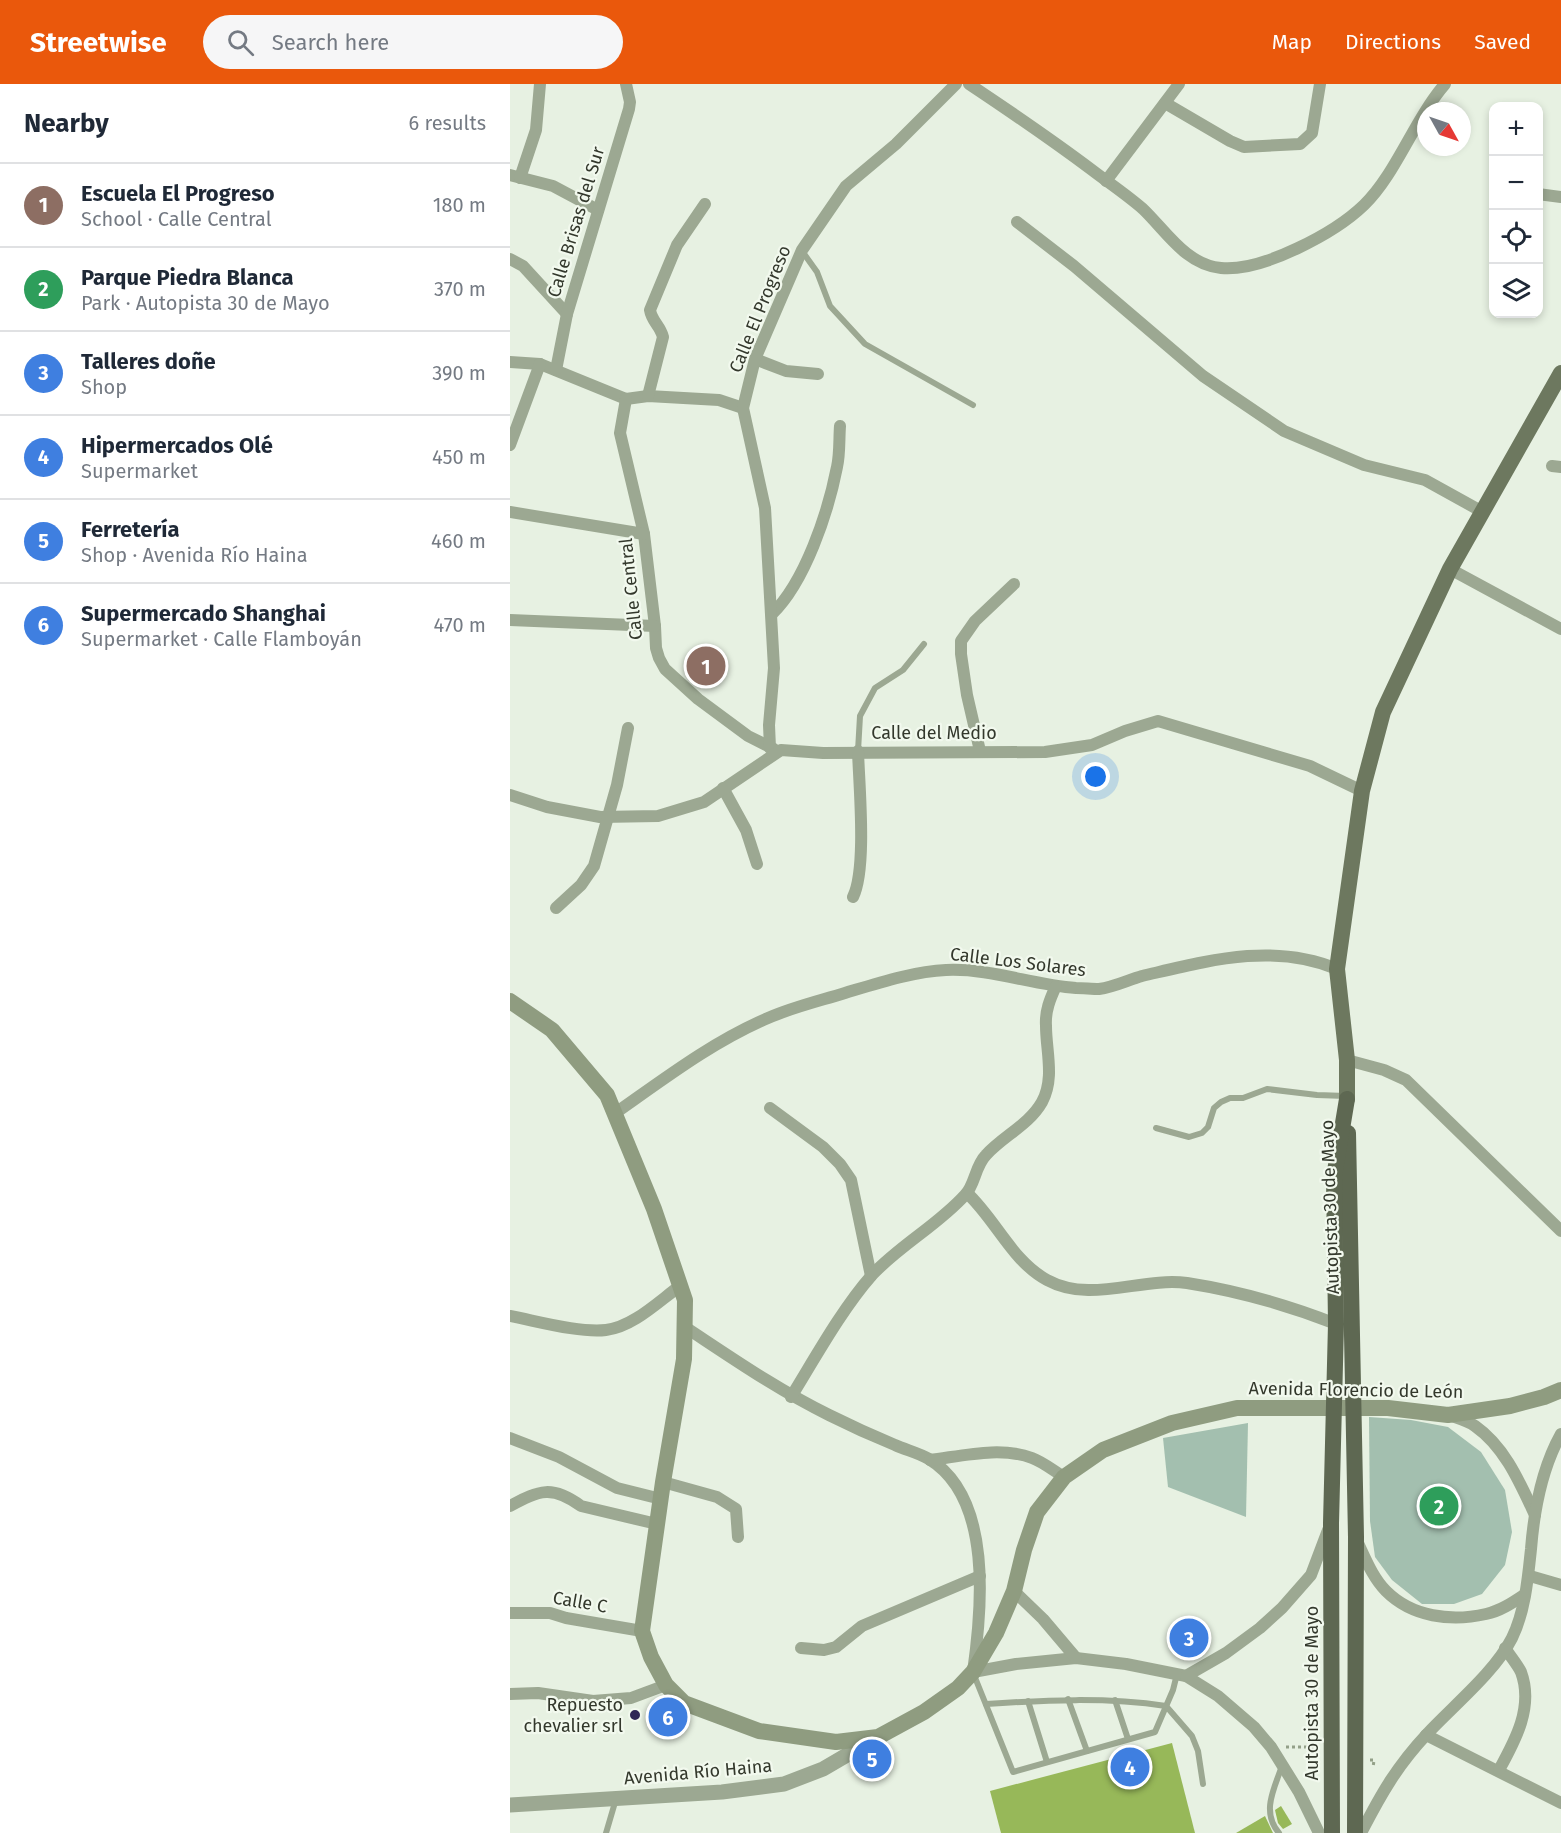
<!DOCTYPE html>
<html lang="en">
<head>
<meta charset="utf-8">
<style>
	:root { --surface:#fff; --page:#f6f6f7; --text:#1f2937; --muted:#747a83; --line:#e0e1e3; --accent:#ea580c }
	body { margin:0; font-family:"Fira Sans",sans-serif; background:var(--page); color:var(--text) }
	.controls { position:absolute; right:18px; top:18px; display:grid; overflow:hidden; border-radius:12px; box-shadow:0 3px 9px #0003 }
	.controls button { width:54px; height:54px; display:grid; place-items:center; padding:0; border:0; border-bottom:2px solid var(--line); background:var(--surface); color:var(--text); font:30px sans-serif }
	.compass { position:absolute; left:907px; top:18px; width:54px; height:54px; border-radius:50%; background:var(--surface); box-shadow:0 3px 9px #0003; rotate:130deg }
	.you { position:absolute; left:586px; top:693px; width:21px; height:21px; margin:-15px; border:4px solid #fff; border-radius:50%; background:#1a73e8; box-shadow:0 0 0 9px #1a73e833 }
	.badge { display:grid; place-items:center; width:39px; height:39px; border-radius:50%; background:var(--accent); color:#fff; font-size:20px; font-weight:700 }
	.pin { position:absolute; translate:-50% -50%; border:3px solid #fff; box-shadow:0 2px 6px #0006 }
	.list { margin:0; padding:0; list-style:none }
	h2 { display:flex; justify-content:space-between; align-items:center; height:78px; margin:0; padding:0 24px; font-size:26px }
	h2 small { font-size:20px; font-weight:400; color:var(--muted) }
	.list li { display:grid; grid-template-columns:39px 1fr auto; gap:18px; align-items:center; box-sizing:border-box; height:84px; padding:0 24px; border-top:2px solid var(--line) }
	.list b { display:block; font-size:22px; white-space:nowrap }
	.list p { margin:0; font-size:20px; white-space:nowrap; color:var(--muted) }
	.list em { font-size:20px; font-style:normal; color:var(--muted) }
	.icon { flex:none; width:33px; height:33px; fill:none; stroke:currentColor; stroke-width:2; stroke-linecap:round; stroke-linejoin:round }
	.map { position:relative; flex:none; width:1051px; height:1749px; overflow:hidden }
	header { display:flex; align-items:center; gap:36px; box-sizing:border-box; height:84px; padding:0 30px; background:var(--accent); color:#fff }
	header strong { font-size:28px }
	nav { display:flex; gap:33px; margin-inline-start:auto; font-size:21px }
	.search { width:420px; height:54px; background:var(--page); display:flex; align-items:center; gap:15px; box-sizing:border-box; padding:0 21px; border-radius:33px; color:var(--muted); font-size:22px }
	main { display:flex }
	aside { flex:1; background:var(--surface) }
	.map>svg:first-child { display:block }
</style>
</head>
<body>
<header>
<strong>Streetwise</strong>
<div class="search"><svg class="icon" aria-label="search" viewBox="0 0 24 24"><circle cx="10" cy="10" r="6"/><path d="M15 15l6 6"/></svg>Search here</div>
<nav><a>Map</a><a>Directions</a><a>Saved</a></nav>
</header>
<main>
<aside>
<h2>Nearby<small>6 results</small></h2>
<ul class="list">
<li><span class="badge" style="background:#8d6e63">1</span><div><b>Escuela El Progreso</b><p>School · Calle Central</p></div><em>180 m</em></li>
<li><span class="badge" style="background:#2e9e5b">2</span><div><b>Parque Piedra Blanca</b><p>Park · Autopista 30 de Mayo</p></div><em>370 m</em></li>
<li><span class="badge" style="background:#3f7fe0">3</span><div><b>Talleres doñe</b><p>Shop</p></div><em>390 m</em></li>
<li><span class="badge" style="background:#3f7fe0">4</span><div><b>Hipermercados Olé</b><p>Supermarket</p></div><em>450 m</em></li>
<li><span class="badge" style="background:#3f7fe0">5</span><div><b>Ferretería</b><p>Shop · Avenida Río Haina</p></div><em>460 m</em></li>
<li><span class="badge" style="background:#3f7fe0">6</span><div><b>Supermercado Shanghai</b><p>Supermarket · Calle Flamboyán</p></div><em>470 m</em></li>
</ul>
</aside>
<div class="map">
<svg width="1051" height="1749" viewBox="0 0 1051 1749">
	<rect width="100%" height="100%" fill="#e7f1e2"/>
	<!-- green -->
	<g fill="#a3bfaf">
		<polygon points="859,1333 901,1336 938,1343 971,1368 995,1406 1002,1448 995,1481 972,1510 944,1520 912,1520 882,1496 865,1473 860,1437"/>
		<polygon points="738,1339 736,1433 658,1403 653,1354"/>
	</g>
	<!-- building -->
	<g fill="#97b859">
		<polygon points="662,1659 685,1749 491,1749 480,1707"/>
		<polygon points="771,1722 782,1740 773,1745 768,1739 765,1726"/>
		<polygon points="755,1732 763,1749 726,1749"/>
	</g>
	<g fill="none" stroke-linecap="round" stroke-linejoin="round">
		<!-- path -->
		<g stroke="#93a088" stroke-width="3" stroke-dasharray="3 3" stroke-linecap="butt">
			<polyline points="776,1663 802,1663"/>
			<polyline points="802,1663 802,1675 808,1675"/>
			<polyline points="860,1676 864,1676 863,1684"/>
		</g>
		<!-- service -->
		<g stroke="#9ca892" stroke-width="6">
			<polyline points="292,167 307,188 320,222 355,260 463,321"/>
			<polyline points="348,667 350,632 365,604 393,586 414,560"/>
			<polyline points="646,1044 679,1053 692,1049 698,1043 704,1024 711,1018 720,1014 733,1014 757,1005 807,1011 836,1012"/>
			<polyline points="464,1591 503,1688 645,1648 663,1606 667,1590"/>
			<polyline points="558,1615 577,1667"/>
			<polyline points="605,1616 618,1655"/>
			<polyline points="518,1617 537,1678"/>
			<path d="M476 1620C536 1616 596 1613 656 1622L682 1652 688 1667 693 1700"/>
			<polyline points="96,1749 106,1715"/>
			<path d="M769 1749C751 1728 764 1705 772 1682"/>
		</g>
		<!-- minor -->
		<g stroke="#9ca892" stroke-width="12">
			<path d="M459 0C501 28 542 56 582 86 599 99 617 111 633 125 656 147 676 181 711 184 752 188 825 149 854 121 886 90 904 36 935 0"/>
			<polyline points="655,19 720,57 734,63 790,60 802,49 810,0"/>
			<polyline points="0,91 43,102 88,126"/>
			<polyline points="10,94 26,46 30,0"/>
			<polyline points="596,97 669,0"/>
			<polyline points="1028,110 1051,113"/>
			<polyline points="507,138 564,182 693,292 774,347 854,381 915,396 971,427"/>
			<polyline points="0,175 13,182 57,230"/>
			<polyline points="245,275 276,287 308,290"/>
			<polyline points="0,278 30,280 116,315 138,312 209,316 233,324"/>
			<polyline points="46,286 57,230 119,25 120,18 116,0"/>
			<path d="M138 312 153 253C150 241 142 238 140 226L167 161 195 120"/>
			<polyline points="116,315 110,349 134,450 145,542 146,564 149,574 155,585 188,615 238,652 264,665"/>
			<polyline points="0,361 30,280"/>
			<polyline points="1042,382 1051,383"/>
			<polyline points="0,428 134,450"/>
			<polyline points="940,485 1051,545"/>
			<path d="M262 530C295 498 318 429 327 383 330 370 329 355 330 342"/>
			<polyline points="0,536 145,542"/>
			<polyline points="260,664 259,641 264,584 255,424 233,324 245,275 292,166 336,102 386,60 446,0"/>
			<polyline points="470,667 457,611 451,570 451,557 465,537 504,500"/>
			<polyline points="213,704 236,746 247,780"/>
			<polyline points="0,711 37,723 90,733 148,732 194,718 271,666 313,669 535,668 582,661 615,647 648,637 800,682 852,707"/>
			<path d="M343 813C357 785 349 701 348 667"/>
			<polyline points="46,824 71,801 84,782 107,701 118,644"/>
			<polyline points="837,976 874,986 896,996 1051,1147"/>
			<polyline points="260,1024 313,1063 330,1080 341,1096 361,1192"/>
			<path d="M104 1030C154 995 202 958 258 934 283 923 309 917 335 909 365 900 405 887 436 886 481 884 522 901 566 904 573 904 582 905 589 905 604 903 618 896 632 892 697 877 763 858 827 885"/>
			<path d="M457 1109C486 1136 502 1177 537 1196 581 1220 630 1193 677 1199 728 1207 778 1221 826 1240"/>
			<path d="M0 1232C27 1237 69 1249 96 1246 123 1243 149 1217 170 1202"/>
			<path d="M175 1243C222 1274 268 1306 319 1331 341 1342 363 1352 385 1361 396 1366 409 1369 419 1375 483 1414 472 1525 463 1588L506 1580 566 1574 616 1580 676 1592 708 1612 744 1643 761 1663 789 1708 809 1749"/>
			<path d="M281 1313C305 1274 332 1225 362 1191 390 1161 428 1141 455 1111 465 1101 465 1082 476 1071 493 1052 519 1041 532 1018 545 994 536 967 536 942 535 927 540 915 546 902"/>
			<path d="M939 1331C947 1334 958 1337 965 1342 995 1363 1010 1399 1025 1431"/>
			<polyline points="0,1354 49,1373 107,1404 151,1415"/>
			<path d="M420 1376C452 1372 491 1362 522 1374 533 1378 544 1387 554 1393"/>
			<polyline points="153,1398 207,1413 226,1425 228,1453"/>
			<path d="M0 1422C30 1406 42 1401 71 1422L147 1440"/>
			<path d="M848 1459C856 1476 863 1494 876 1507 902 1533 941 1538 976 1530 990 1527 1002 1519 1014 1511"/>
			<polyline points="1020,1492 1051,1501"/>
			<polyline points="504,1507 533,1535 566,1574"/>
			<polyline points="0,1529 40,1529 56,1534 132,1547"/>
			<polyline points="291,1564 314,1566 326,1563 352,1542 470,1492"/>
			<polyline points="676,1592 716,1569 750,1544 772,1524 801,1491 818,1446"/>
			<polyline points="0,1610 28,1609 83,1617 121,1614 156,1601"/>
			<polyline points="916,1651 1051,1719"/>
			<path d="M989 1686C1005 1657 1024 1623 1011 1588 1007 1580 1000 1572 995 1564"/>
			<path d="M851 1749C871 1710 887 1682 917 1650 943 1622 985 1588 1002 1554 1015 1528 1018 1494 1021 1465 1024 1427 1032 1384 1051 1350"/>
		</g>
		<!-- tertiary -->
		<polyline stroke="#9ca892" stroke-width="15" points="0,1721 212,1708 274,1700 313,1685 366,1654"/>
		<!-- secondary -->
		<polyline stroke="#8f9c80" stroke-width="16" points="0,917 42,946 97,1011 144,1125 175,1216 174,1275 153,1398 132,1547 141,1573 156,1601 174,1619 249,1647 326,1658 368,1653 414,1628 448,1604 463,1588 486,1549 504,1507 514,1466 527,1428 554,1393 593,1366 662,1339 727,1324 878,1324 938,1331 1000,1322 1034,1313 1051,1306"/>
		<!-- primary -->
		<polyline stroke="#6d785f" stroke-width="16" points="837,1015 837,976 827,885 852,707 873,628 940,485 1051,289"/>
		<!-- trunk -->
		<g stroke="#5e6852" stroke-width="16">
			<polyline points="838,1049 846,1453 845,1749"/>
			<polyline points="822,1749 821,1439 826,1240 824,1093 837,1015"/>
		</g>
	</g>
	<!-- markers -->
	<circle fill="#2e2655" stroke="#f2f9ee" stroke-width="2" cx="125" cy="1631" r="6"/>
	<g text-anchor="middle" stroke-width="4.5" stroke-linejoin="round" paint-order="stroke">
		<!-- street labels -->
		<g font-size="18" fill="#33382c" stroke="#f2f9ee">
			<text transform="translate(66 138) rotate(-73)" y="6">Calle Brisas del Sur</text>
			<text transform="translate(250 225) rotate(-68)" y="6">Calle El Progreso</text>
			<text transform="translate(121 505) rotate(-96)" y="6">Calle Central</text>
			<text x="424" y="655">Calle del Medio</text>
			<text transform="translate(508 878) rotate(7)" y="6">Calle Los Solares</text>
			<text transform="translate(820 1123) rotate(-92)" y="6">Autopista 30 de Mayo</text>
			<text transform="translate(846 1306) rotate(1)" y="6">Avenida Florencio de León</text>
			<text transform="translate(70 1518) rotate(10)" y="6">Calle C</text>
			<text transform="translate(802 1609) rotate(-90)" y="6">Autopista 30 de Mayo</text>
			<text transform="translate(188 1688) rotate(-5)" y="6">Avenida Río Haina</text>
		</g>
		<!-- poi labels -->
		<g font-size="18" fill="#33382c" stroke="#f2f9ee" text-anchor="end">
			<text x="113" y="1627">Repuesto<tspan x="113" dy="21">chevalier srl</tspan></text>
		</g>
	</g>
</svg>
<div class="controls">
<button>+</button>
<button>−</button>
<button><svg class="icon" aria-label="locate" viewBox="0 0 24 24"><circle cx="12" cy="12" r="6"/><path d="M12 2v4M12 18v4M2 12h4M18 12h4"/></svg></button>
<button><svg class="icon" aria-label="layers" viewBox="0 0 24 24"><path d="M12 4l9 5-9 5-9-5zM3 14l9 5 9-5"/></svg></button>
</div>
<svg class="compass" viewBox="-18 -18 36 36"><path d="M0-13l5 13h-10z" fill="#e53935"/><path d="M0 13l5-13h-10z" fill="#747a83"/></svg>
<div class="you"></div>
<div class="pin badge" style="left:196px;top:582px;background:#8d6e63">1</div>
<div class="pin badge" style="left:929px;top:1422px;background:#2e9e5b">2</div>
<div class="pin badge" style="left:679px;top:1554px;background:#3f7fe0">3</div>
<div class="pin badge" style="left:620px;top:1683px;background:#3f7fe0">4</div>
<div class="pin badge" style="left:362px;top:1675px;background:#3f7fe0">5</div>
<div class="pin badge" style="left:158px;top:1633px;background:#3f7fe0">6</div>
</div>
</main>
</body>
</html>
